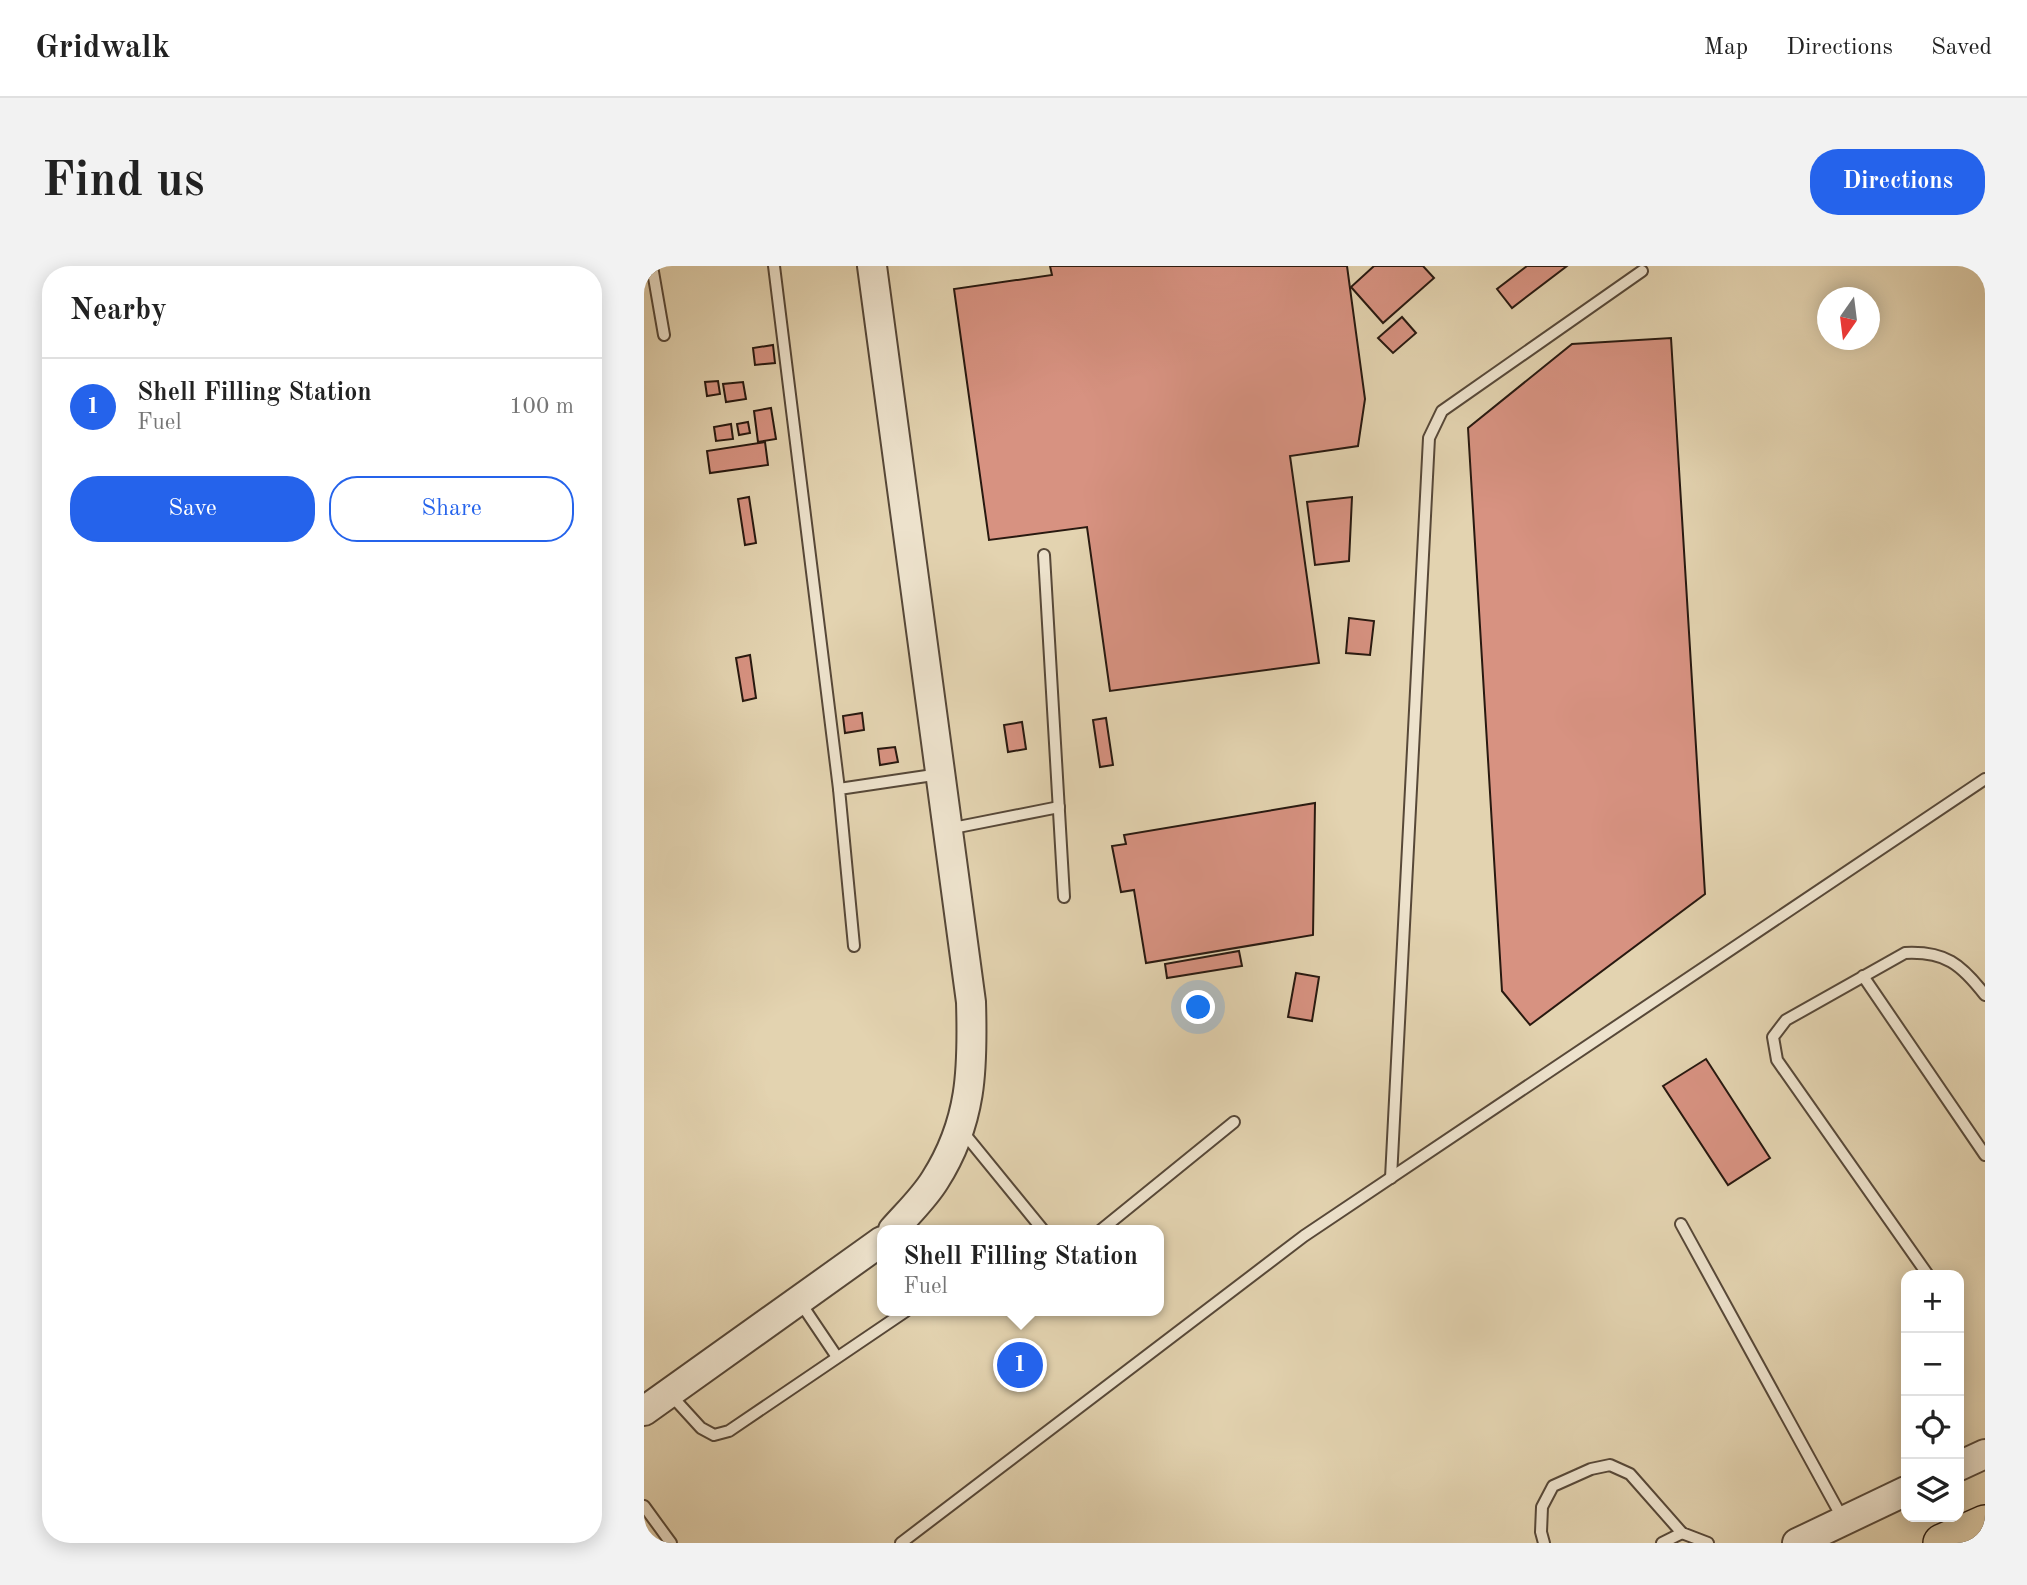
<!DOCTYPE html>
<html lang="en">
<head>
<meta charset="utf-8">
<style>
	:root { --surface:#fff; --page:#f2f2f2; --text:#222; --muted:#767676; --line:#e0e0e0; --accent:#2563eb }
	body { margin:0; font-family:"Old Standard TT",serif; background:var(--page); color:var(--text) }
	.controls { position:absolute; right:21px; bottom:21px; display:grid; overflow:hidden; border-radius:14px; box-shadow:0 4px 18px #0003 }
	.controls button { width:63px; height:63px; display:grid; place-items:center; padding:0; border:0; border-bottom:2px solid var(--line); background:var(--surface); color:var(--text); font:35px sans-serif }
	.compass { position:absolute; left:1173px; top:21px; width:63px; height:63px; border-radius:50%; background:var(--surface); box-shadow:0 4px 18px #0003; rotate:194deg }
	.you { position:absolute; left:555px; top:742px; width:24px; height:24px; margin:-18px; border:5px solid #fff; border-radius:50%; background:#1a73e8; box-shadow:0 0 0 10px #1a73e833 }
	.badge { display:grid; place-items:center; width:46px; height:46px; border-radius:50%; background:var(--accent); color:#fff; font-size:23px; font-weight:700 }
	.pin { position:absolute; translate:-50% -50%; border:4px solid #fff; box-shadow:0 2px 7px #0006 }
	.popup { position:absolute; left:233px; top:959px; width:287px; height:91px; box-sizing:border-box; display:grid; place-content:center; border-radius:14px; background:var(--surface); filter:drop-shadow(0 2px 5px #0005); font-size:23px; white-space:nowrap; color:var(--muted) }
	.popup b { font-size:26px; color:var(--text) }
	.popup::after { content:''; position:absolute; left:50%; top:100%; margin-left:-14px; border:14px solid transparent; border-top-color:var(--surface) }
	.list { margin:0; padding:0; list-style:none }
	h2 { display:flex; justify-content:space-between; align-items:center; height:91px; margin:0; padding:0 28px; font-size:30px }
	h2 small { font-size:23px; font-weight:400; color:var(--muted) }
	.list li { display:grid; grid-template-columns:46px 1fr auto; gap:21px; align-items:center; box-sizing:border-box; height:98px; padding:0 28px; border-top:2px solid var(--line) }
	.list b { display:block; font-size:26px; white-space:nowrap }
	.list p { margin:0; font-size:23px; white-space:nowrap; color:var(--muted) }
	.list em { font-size:23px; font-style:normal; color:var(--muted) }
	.actions { display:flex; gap:14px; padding:21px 28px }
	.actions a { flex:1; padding:16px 0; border:2px solid var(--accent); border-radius:28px; text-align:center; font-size:24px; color:var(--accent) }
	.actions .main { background:var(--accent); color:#fff }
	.icon { flex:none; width:38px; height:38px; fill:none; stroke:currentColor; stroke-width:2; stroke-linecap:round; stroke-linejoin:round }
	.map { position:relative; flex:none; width:1341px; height:1277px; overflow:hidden; border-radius:28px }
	header { display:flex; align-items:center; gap:42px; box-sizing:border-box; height:98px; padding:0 35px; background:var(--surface); border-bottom:2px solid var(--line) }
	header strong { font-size:33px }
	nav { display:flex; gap:38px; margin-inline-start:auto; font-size:24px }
	.intro { display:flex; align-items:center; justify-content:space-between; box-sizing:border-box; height:168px; padding:0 42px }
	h1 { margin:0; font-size:49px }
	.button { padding:18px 32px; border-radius:28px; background:var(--accent); color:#fff; font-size:24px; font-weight:700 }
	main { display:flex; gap:42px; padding:0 42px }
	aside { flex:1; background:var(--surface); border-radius:28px; box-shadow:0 4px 18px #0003 }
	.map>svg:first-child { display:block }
</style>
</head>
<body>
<header>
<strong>Gridwalk</strong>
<nav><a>Map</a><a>Directions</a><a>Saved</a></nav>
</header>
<div class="intro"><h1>Find us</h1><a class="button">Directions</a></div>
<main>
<aside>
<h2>Nearby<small></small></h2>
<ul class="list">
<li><span class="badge">1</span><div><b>Shell Filling Station</b><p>Fuel</p></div><em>100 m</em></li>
</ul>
<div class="actions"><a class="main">Save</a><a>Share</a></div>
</aside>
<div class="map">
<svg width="1341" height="1277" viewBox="0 0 1341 1277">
	<rect width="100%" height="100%" fill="#e3d3b0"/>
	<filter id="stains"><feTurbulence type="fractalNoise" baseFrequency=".00286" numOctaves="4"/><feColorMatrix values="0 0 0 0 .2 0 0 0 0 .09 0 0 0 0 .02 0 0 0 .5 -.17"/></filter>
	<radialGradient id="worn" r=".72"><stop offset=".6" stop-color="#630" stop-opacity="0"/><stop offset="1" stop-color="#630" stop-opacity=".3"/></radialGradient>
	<!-- building -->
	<g fill="#d79281" stroke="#281910" stroke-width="2">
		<polygon points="406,0 703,0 721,133 714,180 646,190 675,397 466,425 443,261 345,274 310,23 408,9"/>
		<polygon points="730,0 779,0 790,12 739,57 707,21"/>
		<polygon points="883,0 923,0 868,42 853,23"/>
		<polygon points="758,51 772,67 749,87 734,72"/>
		<polygon points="1027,72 1061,628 886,759 858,725 824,162 928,78"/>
		<polygon points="129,79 131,97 111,99 109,82"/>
		<polygon points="74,115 76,128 63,130 61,116"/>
		<polygon points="99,116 102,133 82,136 79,118"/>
		<polygon points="127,142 132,173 114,176 110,145"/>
		<polygon points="104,156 106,167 95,169 93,158"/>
		<polygon points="87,158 89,173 72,175 70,161"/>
		<polygon points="121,176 124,199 66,207 63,185"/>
		<polygon points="105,231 112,277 101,279 94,233"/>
		<polygon points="708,231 705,295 671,299 663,236"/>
		<polygon points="705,352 730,355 726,389 702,387"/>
		<polygon points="106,389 112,432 99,435 92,392"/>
		<polygon points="218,447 220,464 201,467 199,450"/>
		<polygon points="462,452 469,499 456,501 449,454"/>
		<polygon points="378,456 382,483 364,486 360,459"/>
		<polygon points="251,481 254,496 236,499 234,483"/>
		<polygon points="671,537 669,669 502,697 490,624 477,626 468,580 482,578 480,569"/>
		<polygon points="595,685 598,700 523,712 521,698"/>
		<polygon points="652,707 675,711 668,755 644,751"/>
		<polygon points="1062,793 1126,892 1084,919 1019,820"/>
	</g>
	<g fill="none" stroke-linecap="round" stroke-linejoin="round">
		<!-- service casing -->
		<g stroke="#574838" stroke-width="14">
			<g id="service">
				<polyline points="8,0 20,69"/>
				<polyline points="130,0 195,523"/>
				<polyline points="400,289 420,631"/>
				<polyline points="304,563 415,541"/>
				<polyline points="210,680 195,523 296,508"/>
				<polyline points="1219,710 1341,889"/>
				<polyline points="319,866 399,964"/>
				<polyline points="747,912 785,172 798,145 998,5"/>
				<polyline points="1037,958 1200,1255"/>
				<polyline points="457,964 590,856"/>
				<path d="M1284 1009 1133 794 1129 771 1142 754 1261 687C1301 685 1317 698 1341 729"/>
				<polyline points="156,1036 193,1091"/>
				<polyline points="25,1127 57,1162 70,1169 85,1165 262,1045"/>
				<polyline points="0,1240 27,1277"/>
				<polyline points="257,1277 660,970 1341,513"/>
				<polyline points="900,1277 897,1266 898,1241 909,1220 947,1203 966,1199 986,1208 1038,1267 1064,1277"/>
				<polyline points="1018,1277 1038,1267"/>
			</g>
		</g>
		<!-- tertiary casing -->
		<g stroke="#574838" stroke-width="32">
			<g id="tertiary">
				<path d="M228 0 327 736C329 803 328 856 291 914 280 932 263 948 249 964"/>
				<polyline points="0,1145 238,975"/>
				<polyline points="1315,1200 1341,1188"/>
				<polyline points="1153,1277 1262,1225"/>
			</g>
		</g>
		<!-- trunk casing -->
		<g stroke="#281910" stroke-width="40">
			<polyline id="trunk" points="1298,1277 1341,1258"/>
		</g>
		<!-- service -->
		<use href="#service" stroke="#ede2cc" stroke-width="10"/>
		<!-- tertiary -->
		<use href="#tertiary" stroke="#ede2cc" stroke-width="28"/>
		<!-- trunk -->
		<use href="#trunk" stroke="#e3d3b0" stroke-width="37"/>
	</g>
	<rect width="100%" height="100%" filter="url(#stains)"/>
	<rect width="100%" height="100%" fill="url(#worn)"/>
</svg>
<div class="controls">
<button>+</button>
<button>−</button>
<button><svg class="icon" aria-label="locate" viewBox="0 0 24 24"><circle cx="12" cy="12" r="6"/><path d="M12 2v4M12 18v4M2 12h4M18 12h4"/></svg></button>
<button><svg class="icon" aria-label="layers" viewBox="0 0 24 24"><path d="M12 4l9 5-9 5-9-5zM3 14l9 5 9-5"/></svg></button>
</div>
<svg class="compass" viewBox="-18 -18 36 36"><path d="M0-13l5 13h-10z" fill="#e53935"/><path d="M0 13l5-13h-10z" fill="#767676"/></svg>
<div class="you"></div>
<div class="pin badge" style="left:376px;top:1099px">1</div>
<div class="popup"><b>Shell Filling Station</b>Fuel</div>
</div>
</main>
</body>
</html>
